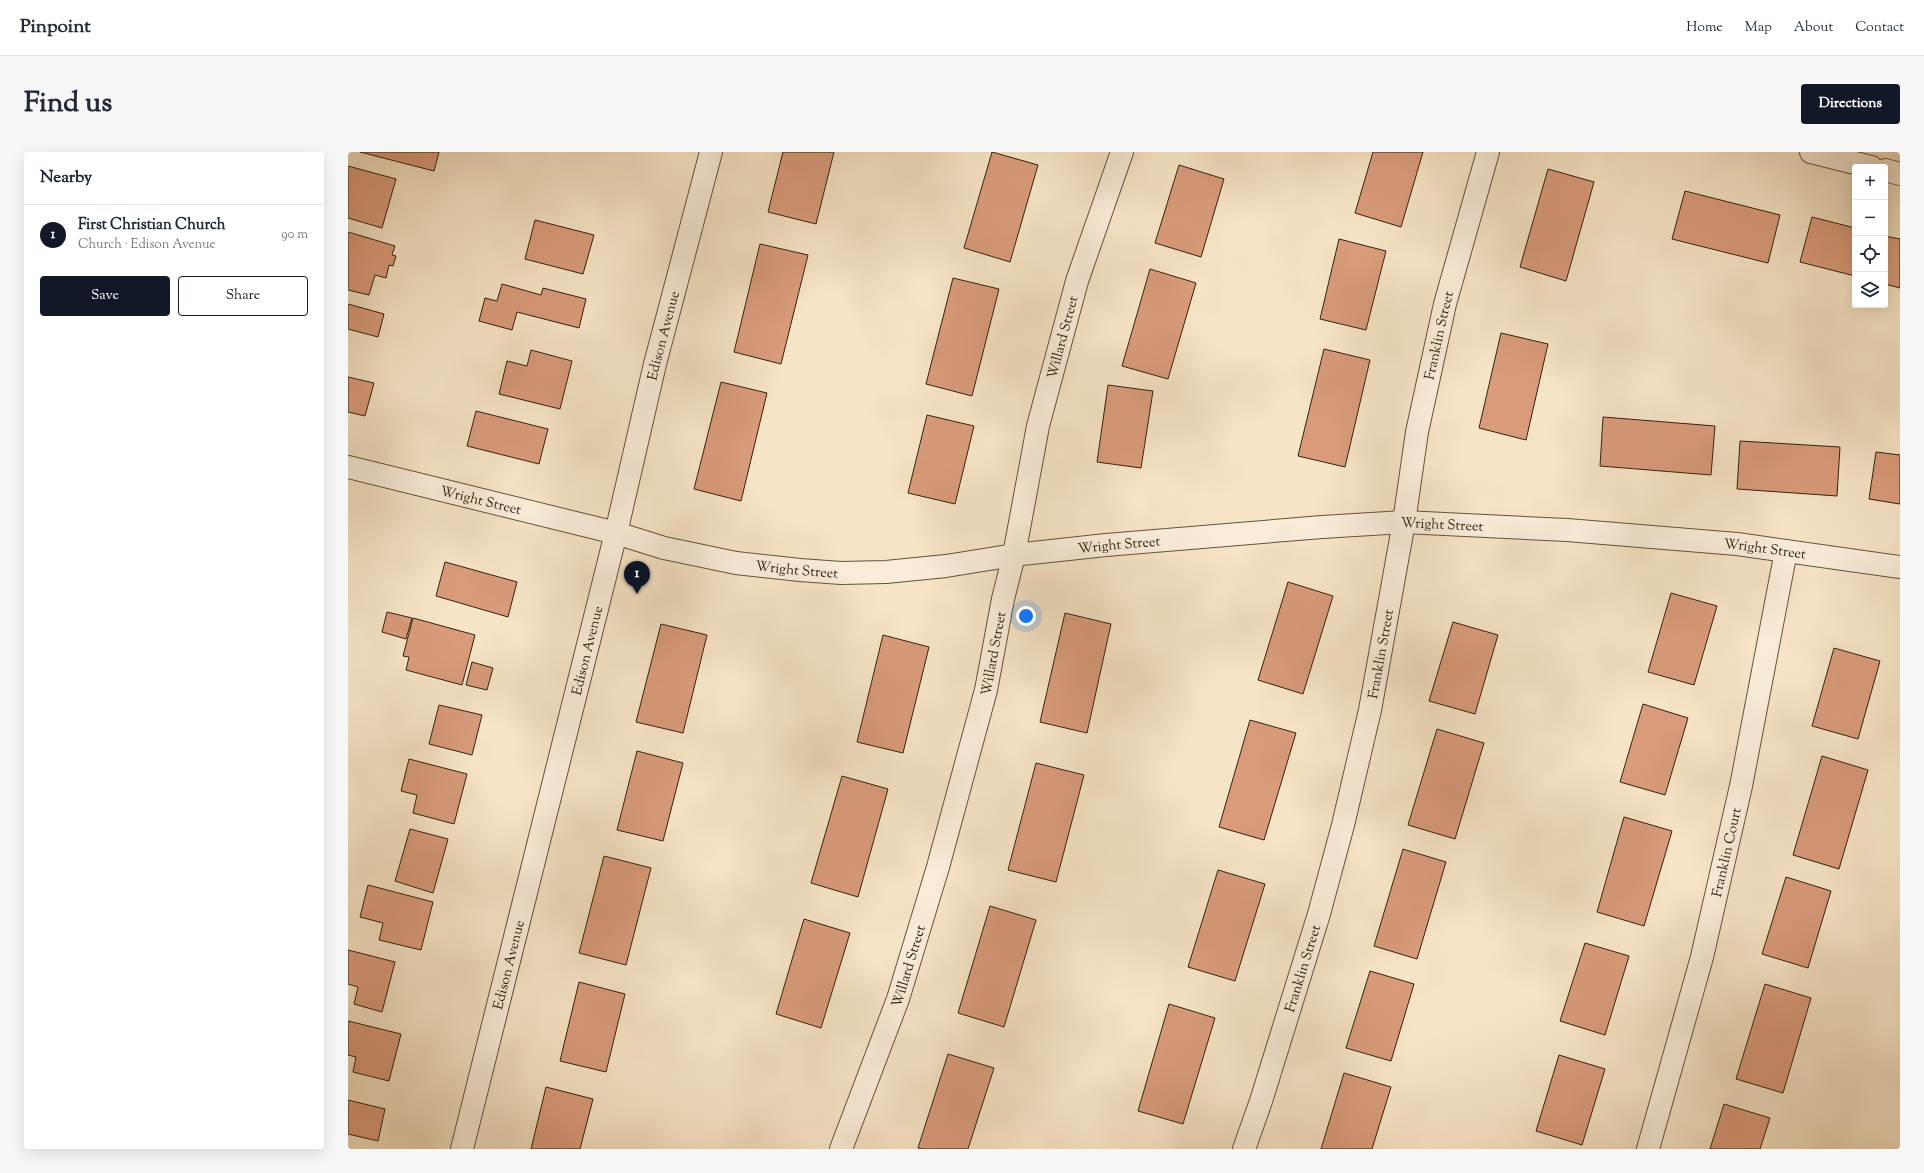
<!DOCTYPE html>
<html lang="en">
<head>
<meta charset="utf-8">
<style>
	:root { --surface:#fff; --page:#f6f6f7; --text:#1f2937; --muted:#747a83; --line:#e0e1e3; --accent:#111827 }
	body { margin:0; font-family:"Sorts Mill Goudy",serif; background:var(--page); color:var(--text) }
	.controls { position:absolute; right:12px; top:12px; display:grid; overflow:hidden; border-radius:4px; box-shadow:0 4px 16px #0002 }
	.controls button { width:36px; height:36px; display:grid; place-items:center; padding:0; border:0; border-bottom:1px solid var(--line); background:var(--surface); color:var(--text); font:20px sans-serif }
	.you { position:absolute; left:678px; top:464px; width:14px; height:14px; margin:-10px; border:3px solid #fff; border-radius:50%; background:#1a73e8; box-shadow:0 0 0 6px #1a73e833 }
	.badge { display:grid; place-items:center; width:26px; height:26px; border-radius:50%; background:var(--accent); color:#fff; font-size:13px; font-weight:700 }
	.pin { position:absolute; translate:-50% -33px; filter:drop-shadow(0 1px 2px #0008) }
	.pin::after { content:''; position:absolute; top:21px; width:14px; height:12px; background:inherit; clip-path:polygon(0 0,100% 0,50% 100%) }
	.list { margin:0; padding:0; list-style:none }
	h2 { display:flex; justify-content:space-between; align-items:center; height:52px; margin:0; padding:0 16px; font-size:17px }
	h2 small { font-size:13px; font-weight:400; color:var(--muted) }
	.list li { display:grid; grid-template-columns:26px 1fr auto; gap:12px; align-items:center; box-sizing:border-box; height:60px; padding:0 16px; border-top:1px solid var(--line) }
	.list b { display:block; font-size:15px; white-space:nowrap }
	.list p { margin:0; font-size:13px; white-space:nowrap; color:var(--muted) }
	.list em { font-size:13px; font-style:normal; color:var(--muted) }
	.actions { display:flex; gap:8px; padding:12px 16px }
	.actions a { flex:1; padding:9px 0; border:1px solid var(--accent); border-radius:4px; text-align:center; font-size:14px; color:var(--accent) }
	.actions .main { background:var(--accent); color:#fff }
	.icon { flex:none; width:22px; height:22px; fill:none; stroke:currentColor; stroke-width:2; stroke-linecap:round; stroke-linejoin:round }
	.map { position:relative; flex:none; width:1552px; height:997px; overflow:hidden; border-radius:4px }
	header { display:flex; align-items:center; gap:24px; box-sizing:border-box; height:56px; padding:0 20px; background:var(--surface); border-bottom:1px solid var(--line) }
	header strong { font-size:19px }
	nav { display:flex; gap:22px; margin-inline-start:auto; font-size:14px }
	.intro { display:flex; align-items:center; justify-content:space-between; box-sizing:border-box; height:96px; padding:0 24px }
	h1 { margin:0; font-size:28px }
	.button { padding:10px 18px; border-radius:4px; background:var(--accent); color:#fff; font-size:14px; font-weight:700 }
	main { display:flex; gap:24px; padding:0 24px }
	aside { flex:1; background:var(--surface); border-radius:4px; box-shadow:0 4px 16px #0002 }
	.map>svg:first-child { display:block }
</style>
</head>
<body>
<header>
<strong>Pinpoint</strong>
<nav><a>Home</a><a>Map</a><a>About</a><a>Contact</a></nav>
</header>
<div class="intro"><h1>Find us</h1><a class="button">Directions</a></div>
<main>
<aside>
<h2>Nearby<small></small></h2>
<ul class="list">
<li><span class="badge">1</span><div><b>First Christian Church</b><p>Church · Edison Avenue</p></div><em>90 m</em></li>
</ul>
<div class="actions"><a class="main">Save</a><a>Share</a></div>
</aside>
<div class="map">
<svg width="1552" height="997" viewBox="0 0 1552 997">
	<rect width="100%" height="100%" fill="#f6e4c6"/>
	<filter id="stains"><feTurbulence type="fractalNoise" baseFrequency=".005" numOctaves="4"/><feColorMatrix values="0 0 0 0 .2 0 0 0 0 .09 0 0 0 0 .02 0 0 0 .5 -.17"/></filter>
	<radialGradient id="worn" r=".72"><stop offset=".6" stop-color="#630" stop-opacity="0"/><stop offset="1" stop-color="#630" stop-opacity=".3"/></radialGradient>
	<!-- building -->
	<g fill="#d99b7a" stroke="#33210c">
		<polygon points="12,0 91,0 86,19"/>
		<polygon points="435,0 486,0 468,72 420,60"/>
		<polygon points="644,0 690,13 662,110 616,96"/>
		<polygon points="1025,0 1075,0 1053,75 1007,61"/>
		<polygon points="831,13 876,27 853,105 807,91"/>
		<polygon points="0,14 48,27 34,76 0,66"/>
		<polygon points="1200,17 1246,30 1218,129 1172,115"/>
		<polygon points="1337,39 1432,63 1420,111 1324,87"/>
		<polygon points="1464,65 1507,76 1507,124 1452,110"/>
		<polygon points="187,68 246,83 235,122 177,107"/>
		<polygon points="0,80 47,94 44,103 48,104 45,114 41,113 38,126 27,123 21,143 0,138"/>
		<polygon points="1537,84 1552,87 1552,136 1537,132"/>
		<polygon points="991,87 1038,99 1018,178 972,167"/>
		<polygon points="412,92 460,103 433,212 386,200"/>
		<polygon points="802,117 848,131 820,227 774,214"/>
		<polygon points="605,126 651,137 624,244 578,232"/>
		<polygon points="154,132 193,143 195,136 238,147 231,176 169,160 164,178 131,169 137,146 149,149"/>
		<polygon points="0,152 36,162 30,185 0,177"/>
		<polygon points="1153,181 1200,192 1178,288 1131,276"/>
		<polygon points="976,197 1022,208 997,315 950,304"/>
		<polygon points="183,198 224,209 212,257 151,242 159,209 179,214"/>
		<polygon points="0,225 26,231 17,264 0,260"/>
		<polygon points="373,230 419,241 393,349 346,337"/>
		<polygon points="760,233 805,239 793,316 749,310"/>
		<polygon points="128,259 200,277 191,312 119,294"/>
		<polygon points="579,263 626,274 607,352 560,341"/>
		<polygon points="1255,265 1367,274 1363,323 1252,314"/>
		<polygon points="1392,289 1492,295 1489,344 1389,337"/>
		<polygon points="1528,300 1552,303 1552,352 1521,347"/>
		<polygon points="97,410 169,430 160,465 88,444"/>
		<polygon points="940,430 985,444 955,542 910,528"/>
		<polygon points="1323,441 1369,454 1346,533 1300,520"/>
		<polygon points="39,460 64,466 58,487 34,480"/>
		<polygon points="717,461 763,472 739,581 692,570"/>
		<polygon points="65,466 127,483 114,533 58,518 61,505 55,504"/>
		<polygon points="1105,470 1150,483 1127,562 1081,549"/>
		<polygon points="313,472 359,483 335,581 288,570"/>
		<polygon points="535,483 581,495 555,601 509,590"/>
		<polygon points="1486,496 1532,509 1510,587 1464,574"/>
		<polygon points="124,510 145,516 139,538 118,533"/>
		<polygon points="1295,552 1340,566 1317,643 1272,630"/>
		<polygon points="91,553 134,563 124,603 81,592"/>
		<polygon points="902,568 948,581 916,688 871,675"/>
		<polygon points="1089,577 1136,591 1107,687 1060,673"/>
		<polygon points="289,599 335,611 315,689 269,678"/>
		<polygon points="1474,604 1520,618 1491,717 1445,703"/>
		<polygon points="61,607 119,622 106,672 65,661 69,643 53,639"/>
		<polygon points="688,611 736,623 708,730 660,718"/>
		<polygon points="494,624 540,637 510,745 463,731"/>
		<polygon points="1276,665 1324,679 1296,774 1249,760"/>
		<polygon points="62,677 100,687 85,741 47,729"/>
		<polygon points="1055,697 1098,710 1069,807 1026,794"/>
		<polygon points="256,704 303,716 278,813 231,801"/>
		<polygon points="870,718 917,732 887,829 840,815"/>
		<polygon points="1438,725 1483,739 1460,816 1414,802"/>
		<polygon points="20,733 85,750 73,798 31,788 35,771 12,765"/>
		<polygon points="642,754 688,768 656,875 610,861"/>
		<polygon points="456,767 502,781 473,876 428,862"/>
		<polygon points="1237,791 1281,804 1257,883 1212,869"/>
		<polygon points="0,798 47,810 34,860 6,852 10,835 0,832"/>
		<polygon points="1022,819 1066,832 1043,909 998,896"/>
		<polygon points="231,830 277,842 258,920 212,909"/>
		<polygon points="1417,832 1463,846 1435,941 1388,927"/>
		<polygon points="821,852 867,866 835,972 790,959"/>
		<polygon points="0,869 53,882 41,929 5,920 8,905 0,903"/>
		<polygon points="600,902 646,916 620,997 574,997 570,996"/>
		<polygon points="1211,903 1257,917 1234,993 1188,979"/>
		<polygon points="996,921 1043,935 1024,997 973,997"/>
		<polygon points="198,935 245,947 232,997 183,997"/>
		<polygon points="0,948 37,957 30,989 0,982"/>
		<polygon points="1376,952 1422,966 1412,997 1362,997"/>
	</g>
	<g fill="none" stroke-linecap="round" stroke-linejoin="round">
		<!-- minor casing -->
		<g stroke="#64523a" stroke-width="24">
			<g id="minor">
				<path id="s1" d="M0 315 268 381 316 396 388 411 452 418 493 421 538 420 598 414 666 403 758 393 974 375 1056 370 1219 378 1389 392 1552 415"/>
				<path id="s2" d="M493 997 550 847 590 715 638 538 655 447 666 403 690 274 729 129 774 0"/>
				<path id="s3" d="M896 997 913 949 971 762 995 673 1022 558 1056 370 1069 280 1097 152 1140 0"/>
				<path id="s4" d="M1300 997 1354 805 1393 634 1438 399"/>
			</g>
		</g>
		<!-- tertiary casing -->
		<g stroke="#64523a" stroke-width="24">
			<g id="tertiary">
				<polyline points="1463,0 1523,15"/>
				<polyline points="1537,18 1552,22"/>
				<path id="s5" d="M114 997 268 381 307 212 363 0"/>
			</g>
		</g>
		<!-- minor -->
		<use href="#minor" stroke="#f9edda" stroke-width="22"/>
		<!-- tertiary -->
		<use href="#tertiary" stroke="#f9edda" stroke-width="22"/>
	</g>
	<g text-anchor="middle" stroke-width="3" stroke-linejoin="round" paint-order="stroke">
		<!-- street labels -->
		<g font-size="14" fill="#33210c" stroke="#f9edda">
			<text dy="5" stroke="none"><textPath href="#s3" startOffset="838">Franklin Street</textPath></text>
			<text dy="5" stroke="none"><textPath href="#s5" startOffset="838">Edison Avenue</textPath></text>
			<text dy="5" stroke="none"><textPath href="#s2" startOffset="843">Willard Street</textPath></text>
			<text dy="5" stroke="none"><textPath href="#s1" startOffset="137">Wright Street</textPath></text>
			<text dy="5" stroke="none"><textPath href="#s1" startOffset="1109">Wright Street</textPath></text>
			<text dy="5" stroke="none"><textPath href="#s1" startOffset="785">Wright Street</textPath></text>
			<text dy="5" stroke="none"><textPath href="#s1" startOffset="1433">Wright Street</textPath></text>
			<text dy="5" stroke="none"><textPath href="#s1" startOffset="461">Wright Street</textPath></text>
			<text dy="5" stroke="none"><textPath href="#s5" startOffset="514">Edison Avenue</textPath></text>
			<text dy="5" stroke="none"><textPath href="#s2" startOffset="519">Willard Street</textPath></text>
			<text dy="5" stroke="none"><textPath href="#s3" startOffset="514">Franklin Street</textPath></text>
			<text dy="5" stroke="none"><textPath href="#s4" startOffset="307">Franklin Court</textPath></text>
			<text dy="5" stroke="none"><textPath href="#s5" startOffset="190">Edison Avenue</textPath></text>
			<text dy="5" stroke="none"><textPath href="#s2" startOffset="195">Willard Street</textPath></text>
			<text dy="5" stroke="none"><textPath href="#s3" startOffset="190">Franklin Street</textPath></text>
		</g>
	</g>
	<rect width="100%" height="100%" filter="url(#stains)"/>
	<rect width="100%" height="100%" fill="url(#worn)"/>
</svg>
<div class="controls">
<button>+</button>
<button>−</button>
<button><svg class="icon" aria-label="locate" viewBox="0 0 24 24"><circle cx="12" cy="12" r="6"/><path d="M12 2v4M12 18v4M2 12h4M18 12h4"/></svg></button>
<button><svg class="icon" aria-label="layers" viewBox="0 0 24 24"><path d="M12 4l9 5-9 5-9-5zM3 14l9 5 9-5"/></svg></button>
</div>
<div class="you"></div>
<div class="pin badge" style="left:289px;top:442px">1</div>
</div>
</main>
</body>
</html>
